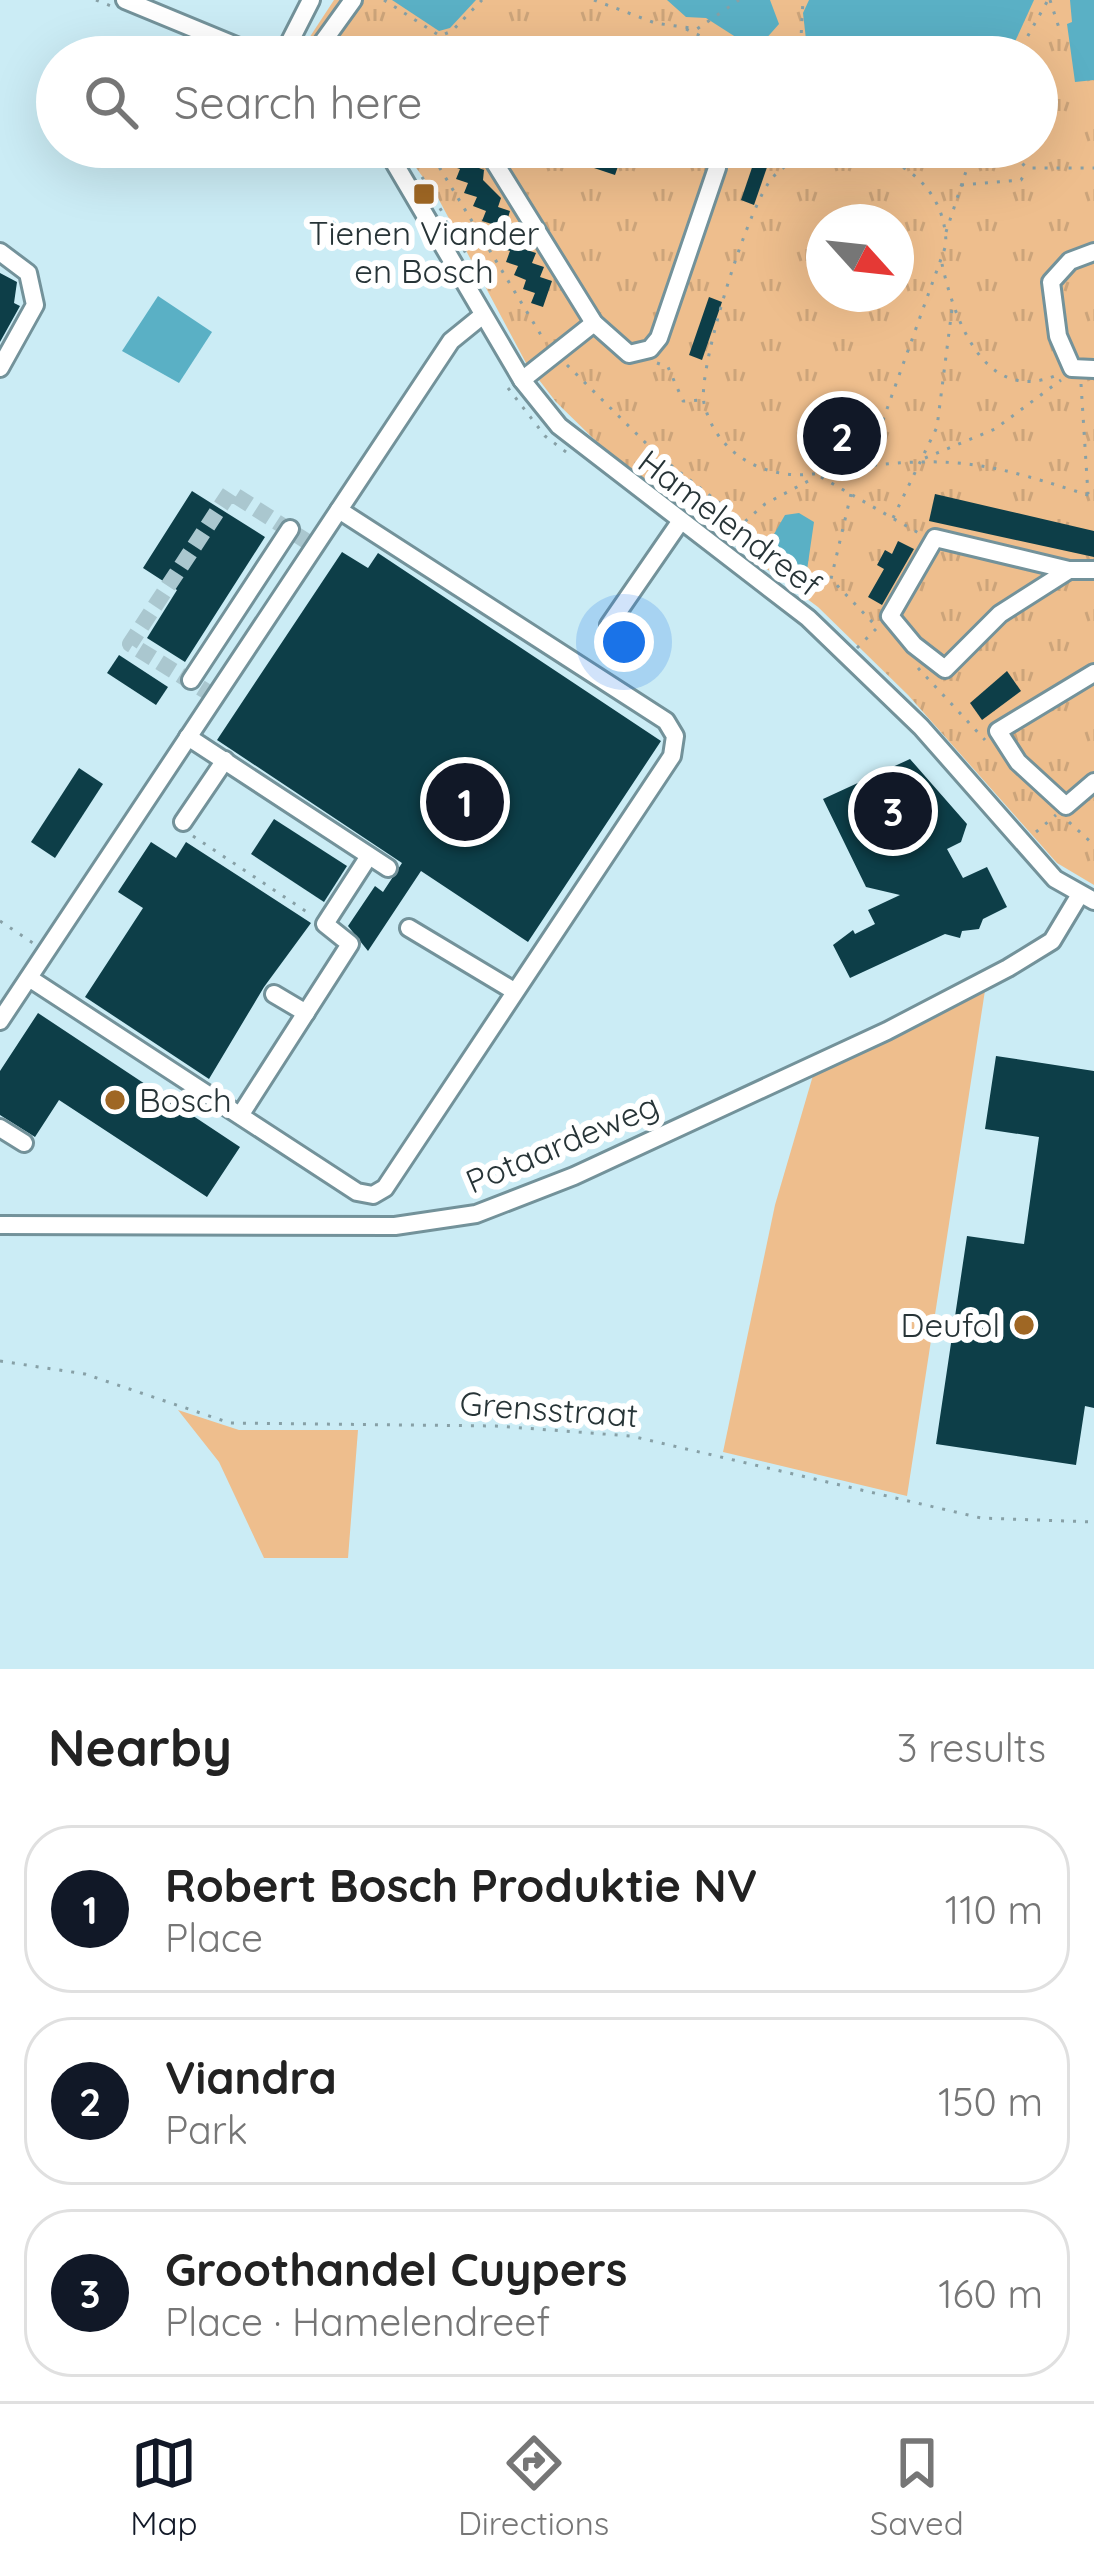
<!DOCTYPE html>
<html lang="en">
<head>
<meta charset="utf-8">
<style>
	:root { --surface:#fff; --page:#f6f6f6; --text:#222; --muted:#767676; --line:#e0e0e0; --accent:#111827 }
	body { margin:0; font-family:Quicksand,sans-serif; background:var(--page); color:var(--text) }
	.compass { position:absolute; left:806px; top:204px; width:108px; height:108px; border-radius:50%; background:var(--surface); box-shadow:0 12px 48px #0002; rotate:117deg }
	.you { position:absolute; left:624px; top:642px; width:42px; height:42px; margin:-30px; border:9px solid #fff; border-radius:50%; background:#1a73e8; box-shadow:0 0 0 18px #1a73e833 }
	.badge { display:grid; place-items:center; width:78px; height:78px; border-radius:50%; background:var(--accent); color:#fff; font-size:39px; font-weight:700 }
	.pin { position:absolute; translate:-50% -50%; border:6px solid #fff; box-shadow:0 3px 12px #0006 }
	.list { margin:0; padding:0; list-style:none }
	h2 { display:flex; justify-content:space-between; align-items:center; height:156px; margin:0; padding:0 48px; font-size:51px }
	h2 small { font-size:39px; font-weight:400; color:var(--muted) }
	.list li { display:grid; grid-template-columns:78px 1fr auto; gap:36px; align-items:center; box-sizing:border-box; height:168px; margin:0 24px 24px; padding:0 24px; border:3px solid var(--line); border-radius:48px }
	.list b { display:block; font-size:45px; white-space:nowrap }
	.list p { margin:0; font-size:39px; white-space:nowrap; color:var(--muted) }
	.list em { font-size:39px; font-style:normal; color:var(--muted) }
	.icon { flex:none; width:66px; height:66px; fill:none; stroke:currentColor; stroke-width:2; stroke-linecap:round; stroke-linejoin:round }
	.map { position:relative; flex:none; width:1094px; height:1669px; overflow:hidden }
	.search { position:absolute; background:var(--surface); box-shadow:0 12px 48px #0002; left:36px; right:36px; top:36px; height:132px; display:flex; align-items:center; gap:30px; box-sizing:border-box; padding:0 42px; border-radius:66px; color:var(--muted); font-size:45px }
	.sheet { height:732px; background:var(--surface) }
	nav { display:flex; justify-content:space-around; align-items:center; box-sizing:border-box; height:168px; border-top:3px solid var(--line); background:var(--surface); font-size:33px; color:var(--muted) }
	nav a { display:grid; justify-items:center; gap:6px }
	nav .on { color:var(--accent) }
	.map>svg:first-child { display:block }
</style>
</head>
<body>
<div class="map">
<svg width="1094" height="1669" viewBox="0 0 1094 1669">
	<defs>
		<pattern id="park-tufts" width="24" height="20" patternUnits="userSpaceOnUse" patternTransform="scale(3)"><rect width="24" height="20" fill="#eebe8d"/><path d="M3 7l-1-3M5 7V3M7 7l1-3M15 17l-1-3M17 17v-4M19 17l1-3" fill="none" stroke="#cca47a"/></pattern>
	</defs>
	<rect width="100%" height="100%" fill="#cbecf5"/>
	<!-- green -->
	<g fill="#eebe8d">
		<polygon points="986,984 907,1496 723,1452 775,1205 814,1072"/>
		<polygon points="178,1410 239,1430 358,1430 348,1558 264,1558 219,1462"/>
	</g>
	<!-- park -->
	<path fill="url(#park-tufts)" fill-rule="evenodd" d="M334 0H1094V885L1057 863 908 695 818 607 601 446 556 402 526 363 438 198 401 147H1037V57H302L298 55ZM824 222H896V294H824Z"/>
	<!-- water -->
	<g fill="#5ab0c5">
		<polygon points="392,0 476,0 450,28 439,31"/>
		<polygon points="667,0 770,0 779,24 756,50 706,18 686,17"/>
		<polygon points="809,0 1034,0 1008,57 808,57 803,13"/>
		<polygon points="1070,0 1094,0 1094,80 1075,82 1067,24 1072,22"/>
		<polygon points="158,296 212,332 179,383 122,351"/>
		<polygon points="799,513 814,522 807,570 813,582 755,541 770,541 785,515"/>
	</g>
	<!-- building -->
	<g fill="#0d3e48">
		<polygon points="432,147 468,147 466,152 475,156 474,166 484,170 483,180 501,198 498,207 510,211 507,221 519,226 515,235 527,240 524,249 536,253 532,263 544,267 540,277 552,281 543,307 531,303 535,293 523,289 526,280 514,275 518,266 506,262 510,251 498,247 502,237 489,233 492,224 482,221 486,211 473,206 477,197 464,193 468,183 456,179 460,169 448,165 451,156"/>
		<polygon points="609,147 623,152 615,175 591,167 595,158 569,149"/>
		<polygon points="759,147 774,147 754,205 741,200"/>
		<polygon points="0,273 17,282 14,303 20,306 0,342"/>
		<polygon points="709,297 722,302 702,360 689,355"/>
		<polygon points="192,491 265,537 185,662 147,638 177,590 143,568"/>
		<polygon points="935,494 1094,531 1094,557 929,521"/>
		<polygon points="898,541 914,549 882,605 868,597 884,569 877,565 885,550 892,554"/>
		<polygon points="342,552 368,568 378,553 661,741 528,942 421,871 368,951 348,926 375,886 383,892 402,863 217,740"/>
		<polygon points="119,655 168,687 156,705 107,673"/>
		<polygon points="1007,671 1021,691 982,720 970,703"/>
		<polygon points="910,759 967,824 961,842 947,849 963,878 987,867 1007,907 983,919 979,929 962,931 960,938 945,934 850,978 833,945 853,930 855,934 875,924 868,910 900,895 866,887 823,799"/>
		<polygon points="79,768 103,784 55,858 31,842"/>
		<polygon points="274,819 347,866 324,902 251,854"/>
		<polygon points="151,842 176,858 186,842 311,923 264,987 209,1079 85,997 143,908 118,892"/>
		<polygon points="38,1013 240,1147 207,1197 59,1100 35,1137 0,1115 0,1071"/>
		<polygon points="996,1056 1094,1071 1094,1408 1085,1406 1076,1465 936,1444 967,1236 1024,1244 1039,1137 985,1129"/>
	</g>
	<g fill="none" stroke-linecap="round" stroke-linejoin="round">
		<!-- minor-tunnel -->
		<polyline stroke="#aac7cf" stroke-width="16" stroke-dasharray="16 8" stroke-linecap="butt" points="214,696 130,644 230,492 314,546"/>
		<!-- minor casing -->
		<g stroke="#73929a" stroke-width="22">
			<g id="minor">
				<polyline points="125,0 263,57"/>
				<polyline points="282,57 311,0"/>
				<polyline points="312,57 353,0"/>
				<polyline points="385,147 522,380 559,426 808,618 921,727 1055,879 1094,901"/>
				<polyline points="485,147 594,323 629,354 650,349 659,338 717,168 712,153 701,147"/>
				<polyline points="0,252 28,273 35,305 0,368"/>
				<polyline points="1094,252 1070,261 1051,282 1058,336 1072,368 1094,369"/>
				<polyline points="522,380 594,323"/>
				<polyline points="1069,570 1000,614 945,669 914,645 890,616 935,538 1069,570 1094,570"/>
				<polyline points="609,625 680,522"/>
				<polyline points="1094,673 998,731 1018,762 1066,806 1094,782"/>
				<polyline points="191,680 290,529"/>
				<polyline points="188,737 388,868"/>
				<polyline points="183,822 225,760"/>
				<polyline points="409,928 514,991"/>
				<polyline points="29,978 357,1192 373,1195 385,1188 672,756 675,736 666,721 339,510"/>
				<polyline points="274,994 306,1013"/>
				<polyline points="0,1021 451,341 483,315"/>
				<polyline points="241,1114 350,944 325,924 369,856"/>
				<polyline points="0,1128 24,1143"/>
				<polyline points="0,1225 395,1226 476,1214 574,1176 887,1031 1008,968 1052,941 1079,896"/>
			</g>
		</g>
		<!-- path -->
		<g stroke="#87a0a6" stroke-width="3" stroke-dasharray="3 9" stroke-linecap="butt">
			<polyline points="96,0 111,6"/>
			<polyline points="384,0 440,36 452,31 482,0"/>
			<polyline points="594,0 655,23 697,29 739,0"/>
			<polyline points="1050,0 1060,31"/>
			<polyline points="686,29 744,57"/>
			<polyline points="800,57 803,0"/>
			<polyline points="1016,57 1048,0"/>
			<polyline points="427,147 544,340"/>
			<polyline points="1005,147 1027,168 1094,168"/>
			<path d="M859 149C908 161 946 192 946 245L874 445C823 496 722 481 704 403 697 369 750 199 774 176 798 152 826 147 859 149Z"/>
			<polyline points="422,177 468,257"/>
			<polyline points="961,185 1021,180 1027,170"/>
			<polyline points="946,232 973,150"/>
			<path d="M942 264C954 318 984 406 1057 375"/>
			<polyline points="657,363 668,367 683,401 702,400"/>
			<polyline points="567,365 659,456 744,522"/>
			<polyline points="1081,384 1088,494"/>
			<polyline points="508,388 545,436 570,455"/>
			<polyline points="925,458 995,429 1061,380"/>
			<path d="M850 468C958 454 992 464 1094 497"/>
			<polyline points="821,477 922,535"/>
			<polyline points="851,494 831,579 877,627"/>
			<polyline points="893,518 937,427 952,309"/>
			<polyline points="727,537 765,504 812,479"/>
			<polyline points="857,648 876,629"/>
			<polyline points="918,668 985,740"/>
			<polyline points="1069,822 1094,845"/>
			<polyline points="1036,832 1056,815"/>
			<polyline points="193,836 310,914"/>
			<polyline points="0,921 33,943"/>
			<polyline points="0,1361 85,1374 230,1423 496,1426 631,1436 981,1518 1094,1522"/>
		</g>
		<!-- minor -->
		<use href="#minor" stroke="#fff" stroke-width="16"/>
	</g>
	<!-- markers -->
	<g fill="#9f6724" stroke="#fff" stroke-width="4.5">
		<rect x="412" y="182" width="24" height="24" rx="6"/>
		<circle cx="115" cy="1100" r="12"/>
		<circle cx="1024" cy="1325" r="12"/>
	</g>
	<g text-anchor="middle" stroke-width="12" stroke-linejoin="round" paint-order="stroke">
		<!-- poi labels -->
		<g font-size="33" fill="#273437" stroke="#fff">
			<text x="424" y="245">Tienen Viander<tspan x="424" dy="38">en Bosch</tspan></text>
			<text x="139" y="1112" text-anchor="start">Bosch</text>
			<text x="1000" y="1337" text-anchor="end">Deufol</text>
		</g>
		<!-- street labels -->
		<g font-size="33" fill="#273437" stroke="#fff">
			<text transform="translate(730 523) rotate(37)" y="12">Hamelendreef</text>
			<text transform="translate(562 1143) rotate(-23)" y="12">Potaardeweg</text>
			<text transform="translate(549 1409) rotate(4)" y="12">Grensstraat</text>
		</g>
	</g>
</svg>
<svg class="compass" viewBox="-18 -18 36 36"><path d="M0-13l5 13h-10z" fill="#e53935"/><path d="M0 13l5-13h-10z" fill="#767676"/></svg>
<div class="you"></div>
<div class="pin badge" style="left:465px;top:802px">1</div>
<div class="pin badge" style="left:842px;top:436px">2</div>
<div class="pin badge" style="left:893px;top:811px">3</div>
<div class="search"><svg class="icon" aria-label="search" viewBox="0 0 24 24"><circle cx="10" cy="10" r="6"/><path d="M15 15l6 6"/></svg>Search here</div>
</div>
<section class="sheet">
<h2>Nearby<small>3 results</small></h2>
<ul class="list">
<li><span class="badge">1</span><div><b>Robert Bosch Produktie NV</b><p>Place</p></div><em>110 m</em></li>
<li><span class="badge">2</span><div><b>Viandra</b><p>Park</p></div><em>150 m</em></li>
<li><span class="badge">3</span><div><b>Groothandel Cuypers</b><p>Place · Hamelendreef</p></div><em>160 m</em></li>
</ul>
</section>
<nav>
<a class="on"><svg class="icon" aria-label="map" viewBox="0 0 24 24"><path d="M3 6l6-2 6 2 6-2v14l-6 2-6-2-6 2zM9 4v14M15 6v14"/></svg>Map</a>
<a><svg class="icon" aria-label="directions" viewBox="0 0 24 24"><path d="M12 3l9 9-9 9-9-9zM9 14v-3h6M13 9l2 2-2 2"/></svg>Directions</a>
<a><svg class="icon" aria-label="saved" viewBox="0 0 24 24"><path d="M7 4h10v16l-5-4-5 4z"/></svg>Saved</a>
</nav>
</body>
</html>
